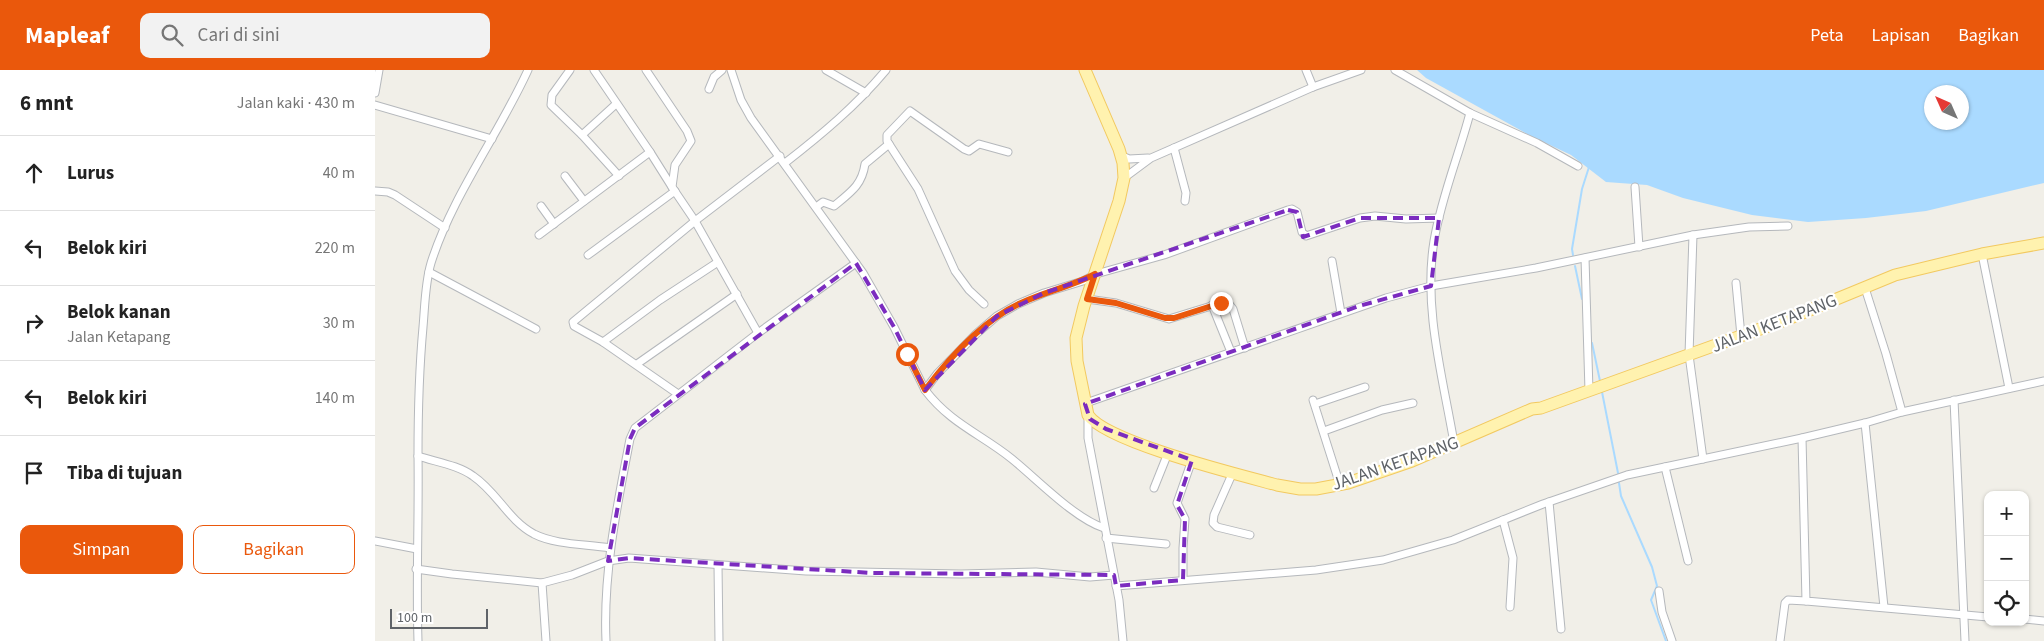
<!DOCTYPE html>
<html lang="id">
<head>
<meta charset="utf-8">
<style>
	:root { --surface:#fff; --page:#f2f2f2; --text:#222; --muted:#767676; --line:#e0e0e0; --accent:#ea580c }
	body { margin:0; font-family:"Source Sans 3",sans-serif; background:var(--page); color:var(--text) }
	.controls { position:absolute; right:15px; bottom:15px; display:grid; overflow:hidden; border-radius:10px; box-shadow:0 1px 4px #0004 }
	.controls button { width:45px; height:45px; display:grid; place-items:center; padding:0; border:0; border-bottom:1px solid var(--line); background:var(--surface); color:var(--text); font:25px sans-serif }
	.compass { position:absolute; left:1549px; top:15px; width:45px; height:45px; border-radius:50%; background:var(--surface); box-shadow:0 1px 4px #0004; rotate:315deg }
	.scale { position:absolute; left:15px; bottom:12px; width:98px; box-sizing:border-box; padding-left:5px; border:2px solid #5f6368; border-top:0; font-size:14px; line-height:18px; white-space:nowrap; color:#5f6368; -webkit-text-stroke:4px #fff; paint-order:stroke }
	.stop { position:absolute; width:15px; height:15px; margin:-11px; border:4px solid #ea580c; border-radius:50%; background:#fff }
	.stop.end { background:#ea580c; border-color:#fff; box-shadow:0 1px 5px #0008 }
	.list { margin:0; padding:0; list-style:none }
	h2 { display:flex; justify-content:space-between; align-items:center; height:65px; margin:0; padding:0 20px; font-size:21px }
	h2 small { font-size:16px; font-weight:400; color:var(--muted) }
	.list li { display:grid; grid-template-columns:32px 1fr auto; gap:15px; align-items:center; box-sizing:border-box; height:75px; padding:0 20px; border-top:1px solid var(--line) }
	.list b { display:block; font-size:19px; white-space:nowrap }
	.list p { margin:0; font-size:16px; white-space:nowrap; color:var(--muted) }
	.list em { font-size:16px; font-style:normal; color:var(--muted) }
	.actions { display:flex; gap:10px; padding:15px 20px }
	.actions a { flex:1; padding:11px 0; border:1px solid var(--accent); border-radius:10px; text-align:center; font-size:18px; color:var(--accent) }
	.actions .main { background:var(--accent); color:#fff }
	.icon { flex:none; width:28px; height:28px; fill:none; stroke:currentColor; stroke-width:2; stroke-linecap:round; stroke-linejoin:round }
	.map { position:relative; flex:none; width:1669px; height:571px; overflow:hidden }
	header { display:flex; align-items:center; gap:30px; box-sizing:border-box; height:70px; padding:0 25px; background:var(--accent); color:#fff }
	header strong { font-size:24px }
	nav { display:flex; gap:28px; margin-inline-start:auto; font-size:18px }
	.search { width:350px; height:45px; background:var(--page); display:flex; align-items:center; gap:12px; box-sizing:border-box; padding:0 18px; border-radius:10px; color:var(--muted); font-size:19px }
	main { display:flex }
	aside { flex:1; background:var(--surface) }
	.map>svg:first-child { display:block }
</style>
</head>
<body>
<header>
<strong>Mapleaf</strong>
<div class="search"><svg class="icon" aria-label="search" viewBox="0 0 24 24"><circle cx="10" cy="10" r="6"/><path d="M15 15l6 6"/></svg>Cari di sini</div>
<nav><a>Peta</a><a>Lapisan</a><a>Bagikan</a></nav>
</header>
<main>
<aside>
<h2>6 mnt<small>Jalan kaki · 430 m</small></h2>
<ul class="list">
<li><svg class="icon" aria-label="ahead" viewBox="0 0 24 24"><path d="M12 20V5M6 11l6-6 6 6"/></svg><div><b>Lurus</b></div><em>40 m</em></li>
<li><svg class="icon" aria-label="left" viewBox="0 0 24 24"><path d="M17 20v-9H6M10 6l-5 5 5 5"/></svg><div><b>Belok kiri</b></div><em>220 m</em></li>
<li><svg class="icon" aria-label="right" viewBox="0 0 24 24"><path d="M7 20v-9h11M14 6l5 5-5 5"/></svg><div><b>Belok kanan</b><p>Jalan Ketapang</p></div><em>30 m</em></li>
<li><svg class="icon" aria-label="left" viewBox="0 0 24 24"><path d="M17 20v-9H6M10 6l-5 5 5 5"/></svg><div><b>Belok kiri</b></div><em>140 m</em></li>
<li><svg class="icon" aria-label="arrive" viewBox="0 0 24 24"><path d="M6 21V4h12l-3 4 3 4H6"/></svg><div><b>Tiba di tujuan</b></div></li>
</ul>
<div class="actions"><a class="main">Simpan</a><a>Bagikan</a></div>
</aside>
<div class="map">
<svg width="1669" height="571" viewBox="0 0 1669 571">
	<rect width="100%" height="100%" fill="#f1efe8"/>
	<!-- water -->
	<path fill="#aadaff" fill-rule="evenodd" d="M1042 0H1669V113L1551 141 1491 148 1433 152 1377 145 1308 128 1272 115 1231 112 1196 85 1156 66 1051 8ZM1556 22H1586V52H1556Z"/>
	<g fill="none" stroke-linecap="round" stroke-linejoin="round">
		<!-- stream -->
		<g stroke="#aadaff" stroke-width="2">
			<polyline points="1198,185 1197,179 1207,119 1214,97"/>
			<polyline points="1200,196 1207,229"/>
			<polyline points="1217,273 1225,311"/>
			<polyline points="1227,322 1243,403"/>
			<polyline points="1244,413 1246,426 1277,497 1282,516 1276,530 1291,571"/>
		</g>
		<!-- minor casing -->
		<g stroke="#b5b8bc" stroke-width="9">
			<g id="minor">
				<polyline points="195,0 177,25 176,35 207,65 244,106"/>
				<polyline points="271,0 312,61 316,71 300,95 297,117 320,151 383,263"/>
				<path d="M356 0 366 30 376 48 488 203 519 257 550 320C576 354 606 364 637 389 663 410 699 448 729 458"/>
				<polyline points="451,0 491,23"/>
				<polyline points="931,0 938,17"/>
				<polyline points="1020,0 1095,43 1162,73 1203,96"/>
				<polyline points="334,19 339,7 347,0"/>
				<polyline points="0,23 4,0"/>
				<polyline points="0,35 117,69"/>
				<polyline points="207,65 241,34"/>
				<polyline points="799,78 811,123 810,131"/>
				<polyline points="275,82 297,117"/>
				<polyline points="747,86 754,89 773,88"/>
				<path d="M410 93C446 65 481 36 511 0"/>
				<polyline points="190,106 209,131"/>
				<polyline points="749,108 776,88 938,17 986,0"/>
				<polyline points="1260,117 1264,177"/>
				<polyline points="0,121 13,122 20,125 70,158"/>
				<polyline points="166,136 179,154"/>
				<path d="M441 137 448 132 459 136C476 122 487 115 490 94L514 74"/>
				<polyline points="164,165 275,82 219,0"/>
				<polyline points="1318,165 1374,157 1413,156"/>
				<polyline points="1607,184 1634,318"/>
				<polyline points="213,185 300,121"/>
				<polyline points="1210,188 1214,321"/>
				<polyline points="957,191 966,243"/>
				<polyline points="54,202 161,259"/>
				<polyline points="1361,213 1366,266"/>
				<polyline points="1490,218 1511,284 1527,342"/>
				<polyline points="712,229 741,233 794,249 846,233 854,234 858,239 870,278"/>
				<polyline points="609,234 594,220 580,201 543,119 512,71 512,65 535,41 589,79 594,81 604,74 633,82"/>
				<polyline points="837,235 856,282"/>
				<polyline points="228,272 285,230 343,192"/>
				<polyline points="262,294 362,224"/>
				<polyline points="550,320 562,304 601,264 622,246 643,234 669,223 708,211 721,204 789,185 913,140 917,139 922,142 927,162 931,166 985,148 1000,146 1031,149 1064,148"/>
				<polyline points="303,324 228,272 199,256 198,252 320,151 405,86"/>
				<polyline points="938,330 965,415"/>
				<polyline points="1579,330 1590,571"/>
				<polyline points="711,333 1011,228 1056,216 1161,198 1318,165 1314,285 1328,389"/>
				<polyline points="940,334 990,317"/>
				<polyline points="713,345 713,368 744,530 748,571"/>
				<polyline points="1490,353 1509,537"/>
				<polyline points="949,361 1007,340 1038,333"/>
				<polyline points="1427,368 1431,531 1613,547"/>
				<path d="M1079 373C1068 308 1048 238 1059 171 1066 128 1084 85 1095 43"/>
				<path d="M43 386C61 392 83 395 98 406 122 422 133 450 159 464 181 475 210 474 235 478"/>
				<polyline points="1290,397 1313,491"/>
				<polyline points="858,402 839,445 838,453 842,457 875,465"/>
				<polyline points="779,418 793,383"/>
				<polyline points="1174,432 1186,559"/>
				<polyline points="1128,450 1138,488 1135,537"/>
				<polyline points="731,468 791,474"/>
				<polyline points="0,471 42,479"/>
				<polyline points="343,495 344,571"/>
				<polyline points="41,499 77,504 167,513 197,505 233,491 254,488 431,501 586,504 661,502 715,507 739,505"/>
				<polyline points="808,510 808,478 810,449 802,433 817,390"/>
				<polyline points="167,513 171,571"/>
				<polyline points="741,516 941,500 1008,490 1078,470 1168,434 1252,405 1427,368 1490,353 1527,342 1669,311"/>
				<polyline points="1284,521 1287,542 1297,571"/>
				<polyline points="1650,549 1669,551"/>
				<path d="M43 571C41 509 44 447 43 385 43 341 44 301 48 257 50 235 50 213 56 193 77 126 124 64 153 0"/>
				<path d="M231 571C228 503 242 436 255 369L260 358 383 263 481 193"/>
				<polyline points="1405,571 1410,533 1413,530 1431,531"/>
			</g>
		</g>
		<!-- primary casing -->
		<g stroke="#f2c960" stroke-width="13">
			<path id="primary" d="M710 0 744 79 748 93 749 108 744 131 709 236 701 268 702 291 713 345C731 372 865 405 902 415L925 419H941L973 413 1037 391 1157 339 1166 338 1413 249 1520 205 1607 184 1669 173"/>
		</g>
		<!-- minor -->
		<use href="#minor" stroke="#fff" stroke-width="7"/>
		<!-- primary -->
		<use href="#primary" stroke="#fff2af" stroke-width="11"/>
	</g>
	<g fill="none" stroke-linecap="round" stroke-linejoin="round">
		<!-- route -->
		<path stroke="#ea580c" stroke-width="6" d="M532 284 550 320C575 287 608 250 646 233 670 222 697 216 720 204L712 229 741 233 790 248H799L846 233"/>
	</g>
	<!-- marked area -->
	<path fill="none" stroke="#7b2cbf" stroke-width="4" stroke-dasharray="10 6" stroke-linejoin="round" d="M913 140 922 142 928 167 985 148H1064L1056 216 984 236 710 334 715 349 731 359 817 390 802 435 810 449 808 510 741 516 739 505 497 503 254 488 233 491 255 369 260 358 481 193 519 257 550 320 622 246 669 223Z"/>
	<g text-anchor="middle" stroke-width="4.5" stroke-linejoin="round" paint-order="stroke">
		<!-- street labels -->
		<g font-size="18" fill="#5f6368" stroke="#fff">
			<text transform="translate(1399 253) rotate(-21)" y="6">JALAN KETAPANG</text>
			<text transform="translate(1020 393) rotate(-19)" y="6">JALAN KETAPANG</text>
		</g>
	</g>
</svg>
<div class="controls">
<button>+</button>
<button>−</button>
<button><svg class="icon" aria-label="locate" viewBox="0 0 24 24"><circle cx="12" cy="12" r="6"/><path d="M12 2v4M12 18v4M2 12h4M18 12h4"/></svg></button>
</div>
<svg class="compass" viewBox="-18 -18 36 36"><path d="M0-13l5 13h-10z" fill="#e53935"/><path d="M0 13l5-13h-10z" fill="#767676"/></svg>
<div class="scale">100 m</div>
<div class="stop" style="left:532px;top:284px"></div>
<div class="stop end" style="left:846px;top:233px"></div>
</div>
</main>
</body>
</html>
